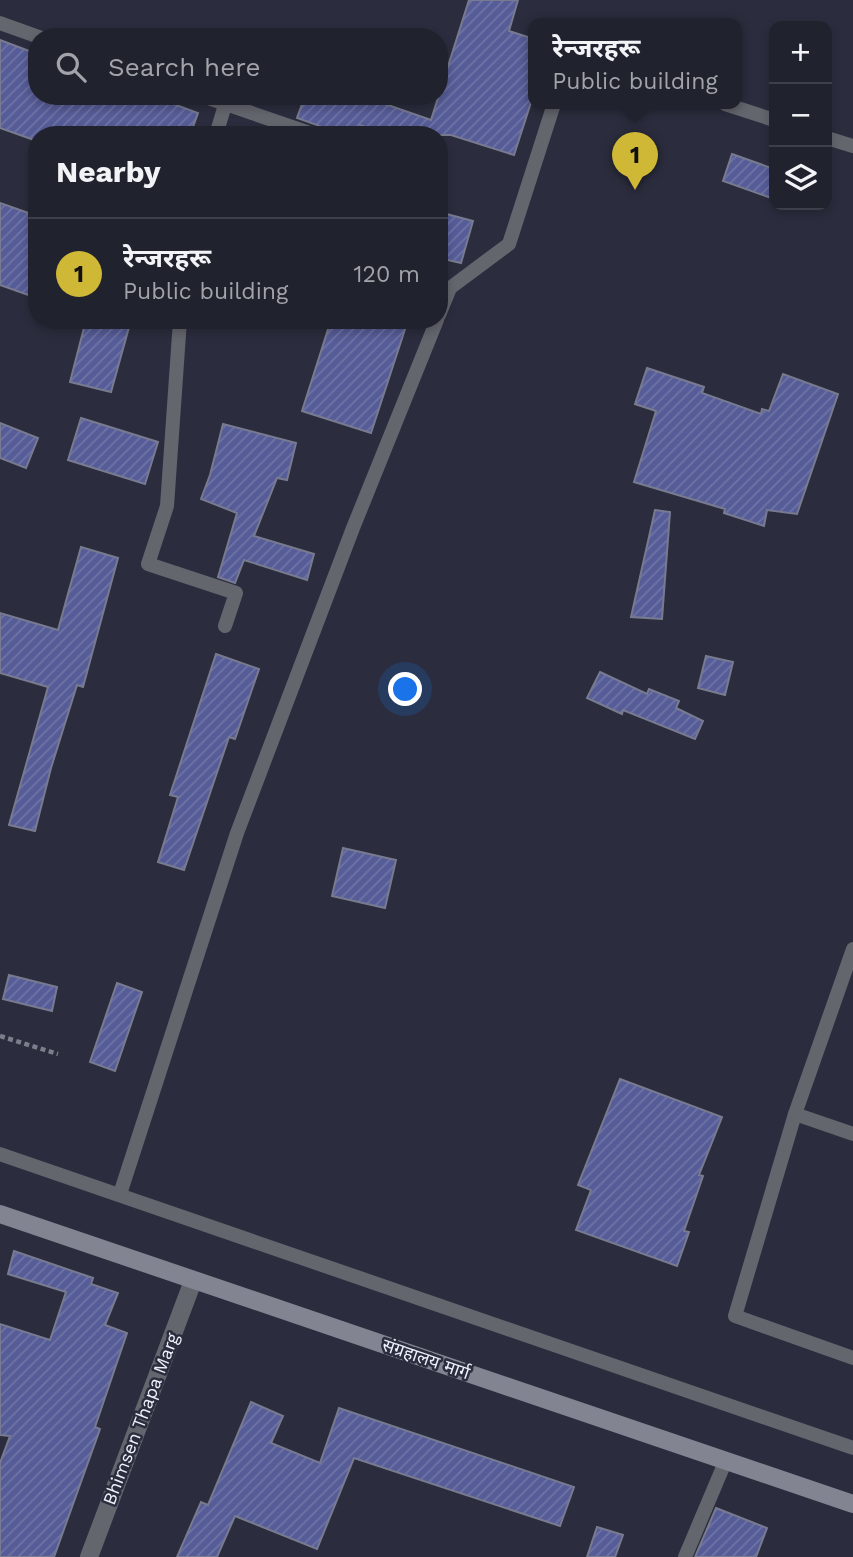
<!DOCTYPE html>
<html lang="en">
<head>
<meta charset="utf-8">
<style>
	:root { --surface:#20222e; --page:#2d2f3a; --text:#f1f3f6; --muted:#a2a4aa; --line:#3d3f4a; --accent:#d0b837 }
	body { margin:0; font-family:"Work Sans","Noto Sans Devanagari",sans-serif; background:var(--page); color:var(--text) }
	.controls { position:absolute; right:21px; top:21px; display:grid; overflow:hidden; border-radius:14px; box-shadow:0 4px 10px #0003 }
	.controls button { width:63px; height:63px; display:grid; place-items:center; padding:0; border:0; border-bottom:2px solid var(--line); background:var(--surface); color:var(--text); font:35px sans-serif }
	.you { position:absolute; left:406px; top:690px; width:24px; height:24px; margin:-18px; border:5px solid #fff; border-radius:50%; background:#1a73e8; box-shadow:0 0 0 10px #1a73e833 }
	.badge { display:grid; place-items:center; width:46px; height:46px; border-radius:50%; background:var(--accent); color:#111; font-size:23px; font-weight:700 }
	.pin { position:absolute; translate:-50% -58px; filter:drop-shadow(0 2px 4px #0008) }
	.pin::after { content:''; position:absolute; top:37px; width:24px; height:21px; background:inherit; clip-path:polygon(0 0,100% 0,50% 100%) }
	.popup { position:absolute; left:528px; top:18px; width:214px; height:91px; box-sizing:border-box; display:grid; place-content:center; border-radius:14px; background:var(--surface); filter:drop-shadow(0 2px 5px #0005); font-size:23px; white-space:nowrap; color:var(--muted) }
	.popup b { font-size:26px; color:var(--text) }
	.popup::after { content:''; position:absolute; left:50%; top:100%; margin-left:-14px; border:14px solid transparent; border-top-color:var(--surface) }
	.list { margin:0; padding:0; list-style:none }
	h2 { display:flex; justify-content:space-between; align-items:center; height:91px; margin:0; padding:0 28px; font-size:30px }
	h2 small { font-size:23px; font-weight:400; color:var(--muted) }
	.list li { display:grid; grid-template-columns:46px 1fr auto; gap:21px; align-items:center; box-sizing:border-box; height:112px; padding:0 28px; border-top:2px solid var(--line) }
	.list b { display:block; font-size:26px; white-space:nowrap }
	.list p { margin:0; font-size:23px; white-space:nowrap; color:var(--muted) }
	.list em { font-size:23px; font-style:normal; color:var(--muted) }
	.icon { flex:none; width:38px; height:38px; fill:none; stroke:currentColor; stroke-width:2; stroke-linecap:round; stroke-linejoin:round }
	.map { position:relative; flex:none; width:853px; height:1557px; overflow:hidden }
	.search { position:absolute; background:var(--surface); box-shadow:0 4px 10px #0003; left:28px; top:28px; width:420px; height:77px; display:flex; align-items:center; gap:18px; box-sizing:border-box; padding:0 24px; border-radius:28px; color:var(--muted); font-size:26px }
	.panel { position:absolute; background:var(--surface); box-shadow:0 4px 10px #0003; left:28px; top:126px; width:420px; height:203px; border-radius:28px }
	.map>svg:first-child { display:block }
</style>
</head>
<body>
<div class="map">
<svg width="853" height="1557" viewBox="0 0 853 1557">
	<defs>
		<pattern id="building-hatch" width="6" height="6" patternUnits="userSpaceOnUse" patternTransform="scale(1.75)"><rect width="6" height="6" fill="#565c97"/><path d="M-1 1l2-2M0 6l6-6M5 7l2-2" fill="none" stroke="#6f74a6"/></pattern>
	</defs>
	<rect width="100%" height="100%" fill="#2b2d3e"/>
	<!-- building -->
	<g fill="url(#building-hatch)" stroke="#787b8f" stroke-width="2">
		<polygon points="469,0 518,0 509,31 534,39 534,93 514,155 451,135 389,135 360,125 358,135 325,135 320,126 297,118 305,96 362,96 431,120"/>
		<polygon points="0,40 37,54 37,96 152,96 198,113 190,135 37,135 37,141 0,128"/>
		<polygon points="732,154 774,169 774,199 723,181"/>
		<polygon points="0,203 37,216 37,298 0,285"/>
		<polygon points="439,212 473,221 461,263 439,258"/>
		<polygon points="86,320 131,320 111,392 70,382"/>
		<polygon points="331,320 408,320 371,433 302,411"/>
		<polygon points="647,368 704,387 702,393 761,414 762,409 769,411 783,374 838,394 797,514 767,510 764,526 724,513 725,509 634,482 656,411 635,404"/>
		<polygon points="81,418 158,442 145,484 68,460"/>
		<polygon points="0,423 38,438 26,468 0,458"/>
		<polygon points="223,424 296,443 287,480 277,478 254,536 314,554 307,580 244,560 235,583 218,577 237,513 201,499 210,475"/>
		<polygon points="655,510 670,512 662,619 631,617"/>
		<polygon points="81,547 118,558 83,687 77,685 51,768 35,831 9,825 48,687 0,673 0,613 58,630"/>
		<polygon points="216,654 259,669 235,739 229,737 184,870 158,862 178,797 170,795"/>
		<polygon points="706,656 733,662 725,695 698,688"/>
		<polygon points="600,672 647,694 649,689 679,701 676,708 703,721 695,739 623,710 622,714 587,698"/>
		<polygon points="343,848 396,860 385,908 332,896"/>
		<polygon points="9,975 57,987 52,1011 3,999"/>
		<polygon points="117,983 142,992 115,1071 90,1062"/>
		<polygon points="620,1079 722,1117 699,1175 703,1176 684,1231 689,1232 677,1266 576,1230 591,1190 578,1185"/>
		<polygon points="14,1251 93,1278 91,1284 118,1293 105,1325 127,1333 95,1427 100,1429 54,1557 0,1557 0,1463 10,1436 0,1435 0,1324 50,1340 66,1292 8,1274"/>
		<polygon points="251,1402 283,1416 271,1443 320,1463 339,1408 574,1487 560,1526 354,1458 317,1549 235,1516 217,1557 177,1557 201,1502 208,1505"/>
		<polygon points="716,1508 767,1528 756,1557 695,1557"/>
		<polygon points="597,1527 623,1535 615,1557 587,1557"/>
	</g>
	<g fill="none" stroke-linecap="round" stroke-linejoin="round">
		<!-- path -->
		<polyline stroke="#7c7e8c" stroke-width="4.5" stroke-dasharray="5 3.5" stroke-linecap="butt" points="0,1036 58,1054"/>
		<!-- lane -->
		<g stroke="#64666e" stroke-width="14">
			<polyline points="0,23 39,37"/>
			<polyline points="202,96 316,135"/>
			<polyline points="725,104 774,120"/>
			<polyline points="216,135 225,105"/>
			<polyline points="827,138 853,146"/>
			<polyline points="439,315 450,288 509,244 554,104"/>
			<polyline points="180,320 167,506 148,564 236,593 225,626"/>
			<polyline points="853,949 795,1114 735,1316 853,1358"/>
			<polyline points="795,1114 853,1134"/>
			<polyline points="0,1154 853,1448"/>
			<polyline points="120,1194 237,833 353,528 437,320"/>
			<polyline points="685,1557 726,1460"/>
		</g>
		<!-- street -->
		<polyline stroke="#64666e" stroke-width="18" points="89,1557 193,1281"/>
		<!-- secondary -->
		<polyline stroke="#828492" stroke-width="18" points="0,1214 853,1504"/>
	</g>
	<g text-anchor="middle" stroke-width="5" stroke-linejoin="round" paint-order="stroke">
		<!-- street labels -->
		<g font-size="18" fill="#edeffa" stroke="#2b2d3e">
			<text transform="translate(426 1359) rotate(19)" y="6">संग्रहालय मार्ग</text>
			<text transform="translate(141 1419) rotate(-69)" y="6">Bhimsen Thapa Marg</text>
		</g>
	</g>
</svg>
<div class="controls">
<button>+</button>
<button>−</button>
<button><svg class="icon" aria-label="layers" viewBox="0 0 24 24"><path d="M12 4l9 5-9 5-9-5zM3 14l9 5 9-5"/></svg></button>
</div>
<div class="you"></div>
<div class="pin badge" style="left:635px;top:190px">1</div>
<div class="popup"><b>रेन्जरहरू</b>Public building</div>
<div class="search"><svg class="icon" aria-label="search" viewBox="0 0 24 24"><circle cx="10" cy="10" r="6"/><path d="M15 15l6 6"/></svg>Search here</div>
<section class="panel">
<h2>Nearby<small></small></h2>
<ul class="list">
<li><span class="badge">1</span><div><b>रेन्जरहरू</b><p>Public building</p></div><em>120 m</em></li>
</ul>
</section>
</div>
</body>
</html>
